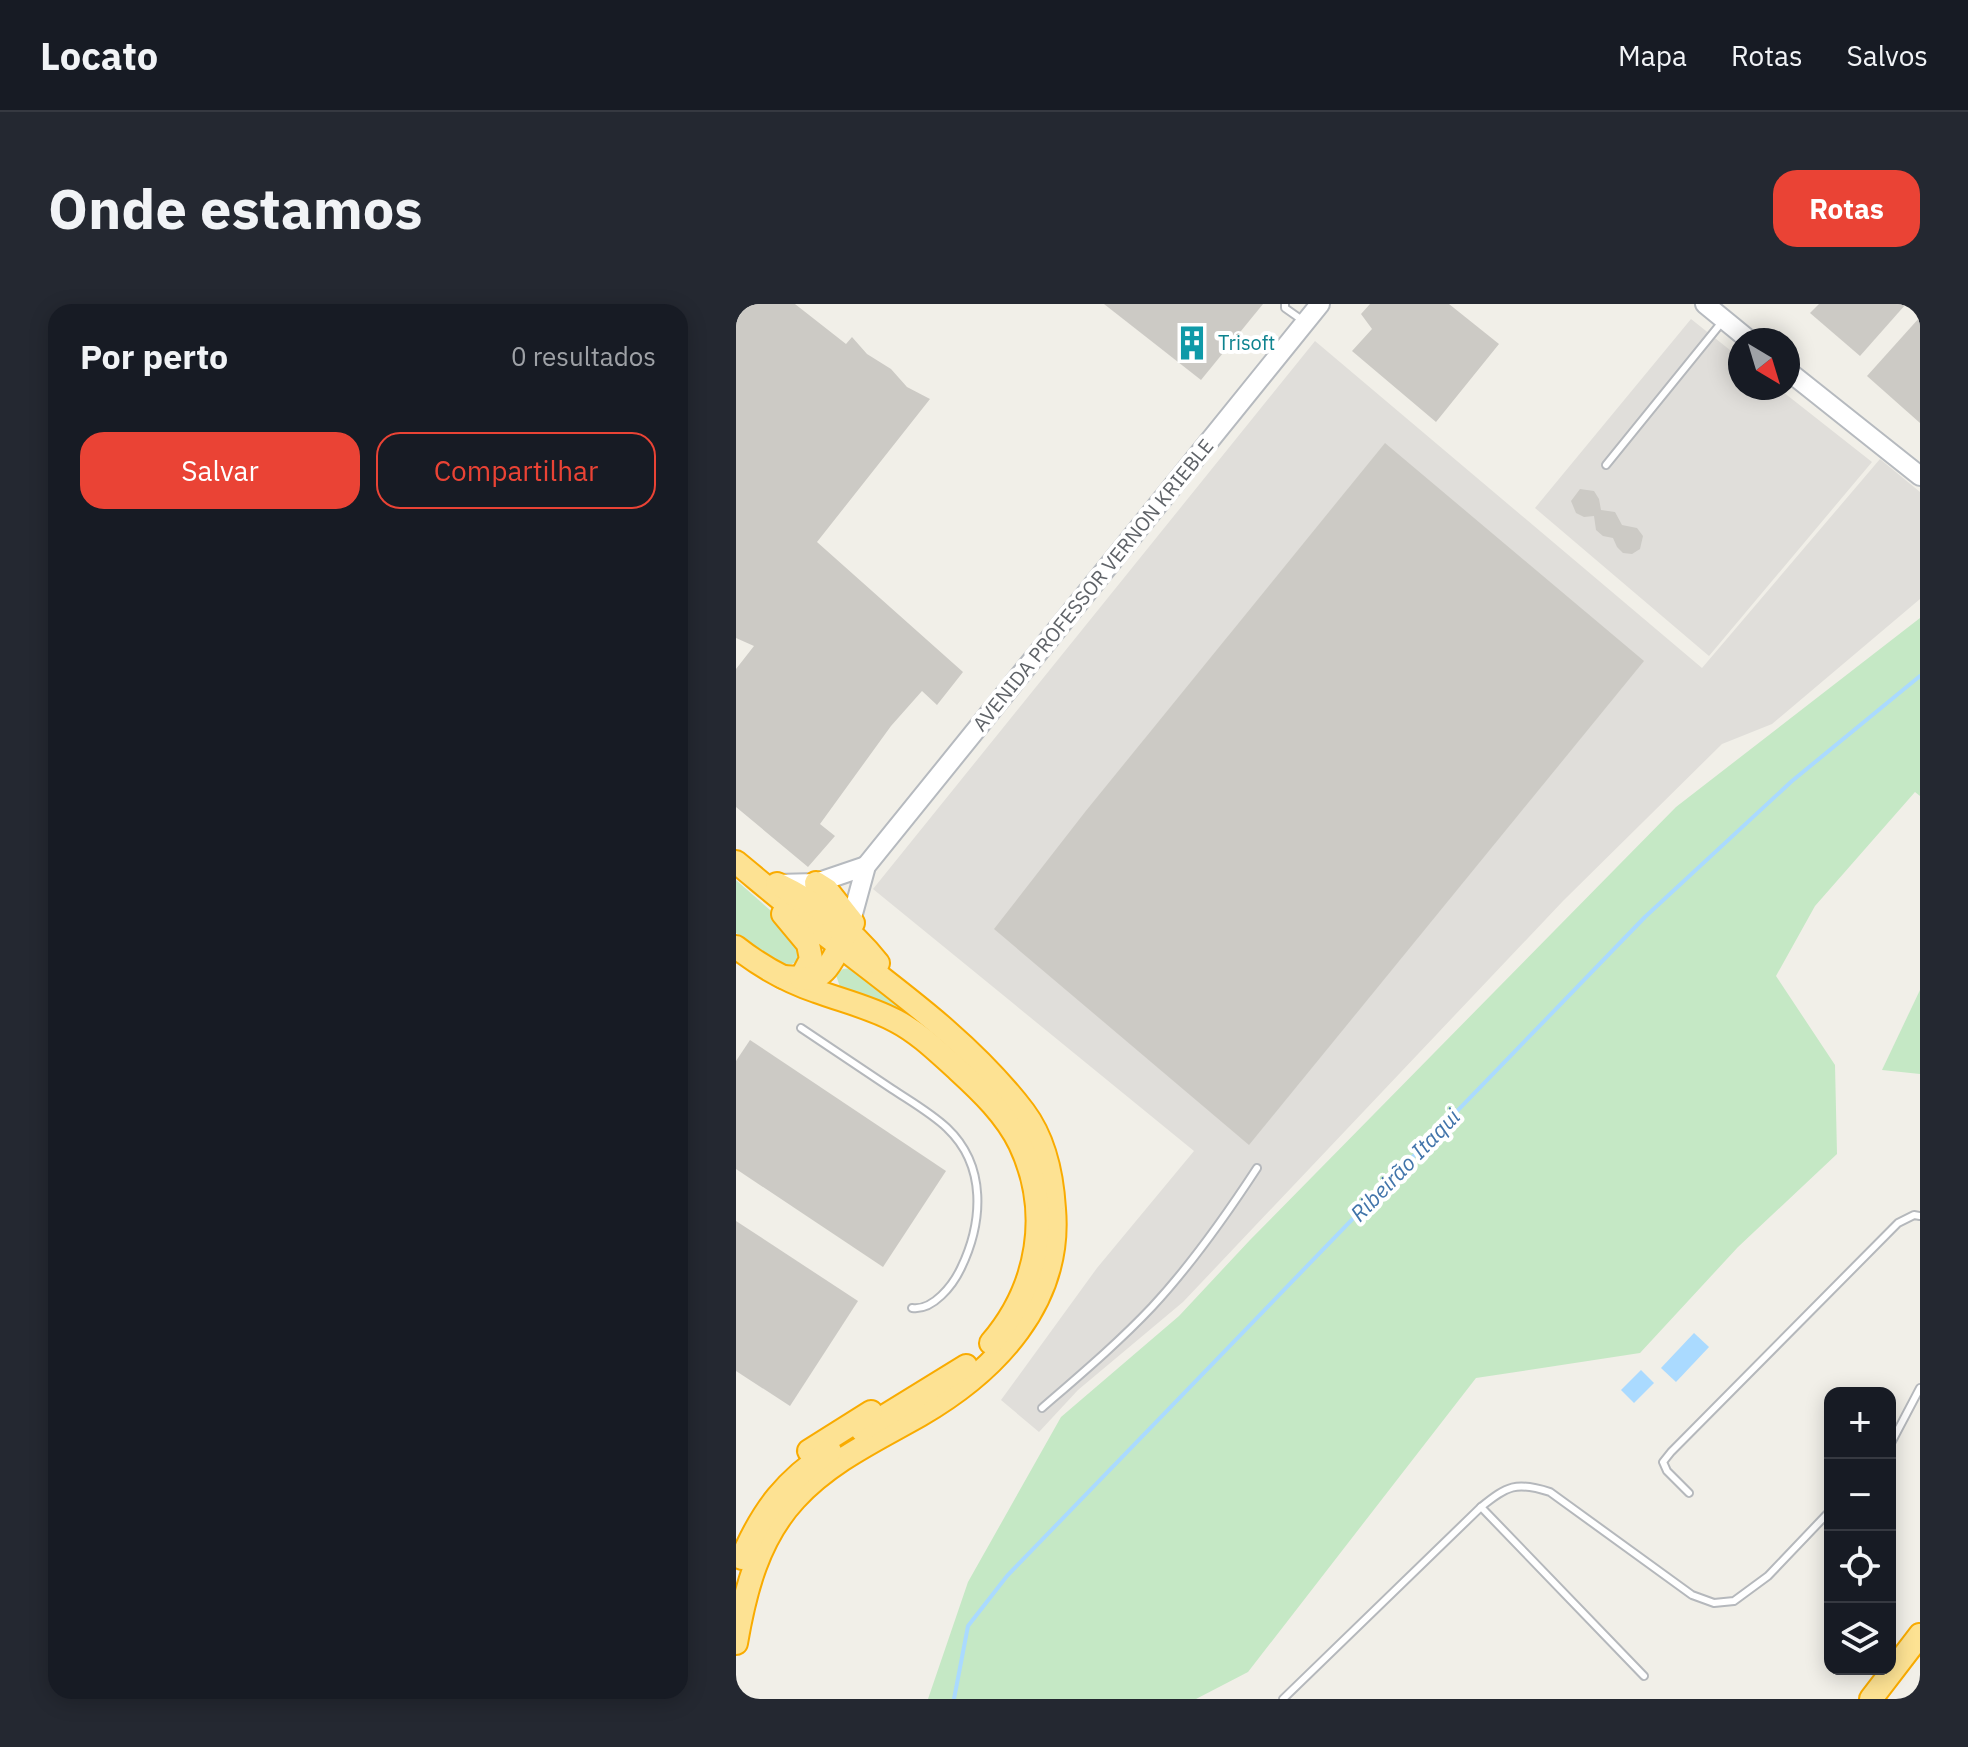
<!DOCTYPE html>
<html lang="pt">
<head>
<meta charset="utf-8">
<style>
	:root { --surface:#171b24; --page:#242831; --text:#f1f3f6; --muted:#9ea1a6; --line:#363941; --accent:#ea4335 }
	body { margin:0; font-family:"IBM Plex Sans",sans-serif; background:var(--page); color:var(--text) }
	.controls { position:absolute; right:24px; bottom:24px; display:grid; overflow:hidden; border-radius:16px; box-shadow:0 4px 20px #0003 }
	.controls button { width:72px; height:72px; display:grid; place-items:center; padding:0; border:0; border-bottom:2px solid var(--line); background:var(--surface); color:var(--text); font:40px sans-serif }
	.compass { position:absolute; left:992px; top:24px; width:72px; height:72px; border-radius:50%; background:var(--surface); box-shadow:0 4px 20px #0003; rotate:142deg }
	.list { margin:0; padding:0; list-style:none }
	h2 { display:flex; justify-content:space-between; align-items:center; height:104px; margin:0; padding:0 32px; font-size:34px }
	h2 small { font-size:26px; font-weight:400; color:var(--muted) }
	.actions { display:flex; gap:16px; padding:24px 32px }
	.actions a { flex:1; padding:18px 0; border:2px solid var(--accent); border-radius:24px; text-align:center; font-size:28px; color:var(--accent) }
	.actions .main { background:var(--accent); color:#fff }
	.icon { flex:none; width:44px; height:44px; fill:none; stroke:currentColor; stroke-width:2; stroke-linecap:round; stroke-linejoin:round }
	.map { position:relative; flex:none; width:1184px; height:1395px; overflow:hidden; border-radius:24px }
	header { display:flex; align-items:center; gap:48px; box-sizing:border-box; height:112px; padding:0 40px; background:var(--surface); border-bottom:2px solid var(--line) }
	header strong { font-size:38px }
	nav { display:flex; gap:44px; margin-inline-start:auto; font-size:28px }
	.intro { display:flex; align-items:center; justify-content:space-between; box-sizing:border-box; height:192px; padding:0 48px }
	h1 { margin:0; font-size:56px }
	.button { padding:20px 36px; border-radius:24px; background:var(--accent); color:#fff; font-size:28px; font-weight:700 }
	main { display:flex; gap:48px; padding:0 48px }
	aside { flex:1; background:var(--surface); border-radius:24px; box-shadow:0 4px 20px #0003 }
	.map>svg:first-child { display:block }
</style>
</head>
<body>
<header>
<strong>Locato</strong>
<nav><a>Mapa</a><a>Rotas</a><a>Salvos</a></nav>
</header>
<div class="intro"><h1>Onde estamos</h1><a class="button">Rotas</a></div>
<main>
<aside>
<h2>Por perto<small>0 resultados</small></h2>
<ul class="list">
</ul>
<div class="actions"><a class="main">Salvar</a><a>Compartilhar</a></div>
</aside>
<div class="map">
<svg width="1184" height="1395" viewBox="0 0 1184 1395">
	<rect width="100%" height="100%" fill="#f1efe8"/>
	<!-- industrial -->
	<g fill="#e0deda">
		<polygon points="955,15 1004,54 1004,84 1042,84 1136,158 973,352 799,204"/>
		<polygon points="579,37 966,364 1144,155 1184,188 1184,295 1036,420 986,440 827,597 447,998 342,1086 303,1128 265,1096 361,964 458,847 137,585"/>
	</g>
	<!-- green -->
	<g fill="#c5e8c5">
		<polygon points="1184,314 1184,492 1179,488 1079,602 1040,672 1099,761 1101,850 1002,943 904,1049 740,1074 512,1368 460,1395 192,1395 232,1278 325,1113 443,1012 514,936 940,503"/>
		<path d="M0 576 43 614 64 648 63 656C42 673 17 642 0 629Z"/>
		<polygon points="117,664 183,715 104,683 100,671 107,665"/>
		<polygon points="1184,686 1184,770 1146,766"/>
	</g>
	<!-- water -->
	<g fill="#aadaff">
		<polygon points="958,1029 973,1043 940,1078 925,1064"/>
		<polygon points="905,1066 918,1079 898,1099 885,1086"/>
	</g>
	<g fill="none" stroke-linecap="round" stroke-linejoin="round">
		<!-- stream -->
		<polyline stroke="#aadaff" stroke-width="4" points="218,1395 232,1322 271,1272 909,613 1056,477 1184,372"/>
	</g>
	<!-- building -->
	<g fill="#cccac5">
		<polygon points="0,0 59,0 110,40 116,33 131,50 155,65 171,83 194,95 81,238 227,368 201,401 186,387 155,422 84,520 99,532 72,563 0,503 0,365 18,342 0,334"/>
		<polygon points="368,0 527,0 465,76"/>
		<polygon points="634,0 713,0 763,40 700,118 616,47 636,25 625,10"/>
		<polygon points="1083,0 1170,0 1124,52 1074,9"/>
		<polygon points="1184,13 1184,119 1131,72"/>
		<polygon points="649,139 908,357 513,841 258,625 349,508"/>
		<polygon points="844,185 858,187 863,195 865,206 879,208 886,221 901,224 907,232 904,245 896,250 887,249 881,243 877,234 867,232 860,226 858,212 848,213 840,209 835,197"/>
		<polygon points="14,736 210,867 147,963 0,865 0,757"/>
		<polygon points="0,917 122,997 54,1102 0,1067"/>
	</g>
	<g fill="none" stroke-linecap="round" stroke-linejoin="round">
		<!-- lane casing -->
		<g stroke="#b5b8bc" stroke-width="10">
			<g id="lane">
				<polyline points="549,0 549,4 566,16"/>
				<polyline points="870,161 986,18"/>
				<path d="M65 724C95 744 126 765 156 785 174 797 195 809 211 824 251 862 247 918 225 964 217 981 197 1007 176 1004"/>
				<path d="M306 1104C344 1071 382 1039 416 1003 456 960 489 913 521 864"/>
				<polyline points="1154,1141 1184,1084"/>
				<polyline points="953,1189 931,1167 927,1158 935,1148 1162,919 1178,911 1184,912"/>
				<path d="M745 1203C771 1182 780 1177 814 1188L956 1291 978 1299 998 1297 1032 1272 1094 1207"/>
				<polyline points="547,1395 745,1203 908,1372"/>
			</g>
		</g>
		<!-- secondary casing -->
		<g stroke="#b6babf" stroke-width="22">
			<g id="secondary">
				<polyline points="969,0 1013,36"/>
				<polyline points="1052,67 1184,172"/>
				<polyline points="41,580 80,579 130,562"/>
				<polyline points="115,617 130,562 584,0"/>
			</g>
		</g>
		<!-- highway casing -->
		<g stroke="#f9ab00" stroke-width="26">
			<g id="highway">
				<path d="M0 558C34 586 68 615 104 642 169 692 238 742 288 808 309 836 316 871 318 905 326 998 260 1067 184 1111 140 1136 94 1157 59 1195 22 1235 9 1287 0 1339"/>
				<polyline points="80,579 91,586 117,619"/>
				<path d="M41 580C81 599 114 624 142 659"/>
				<polyline points="47,610 72,640 75,655 65,674 47,673"/>
				<path d="M0 643C24 662 51 677 80 687 107 697 134 703 160 717 183 729 202 748 222 766 245 787 270 811 284 840 316 908 303 983 255 1039"/>
				<path d="M65 674C90 680 101 647 110 629"/>
				<polyline points="126,1126 230,1062"/>
				<polyline points="73,1147 135,1108"/>
				<path d="M6 1254C27 1205 50 1176 94 1147"/>
				<polyline points="1135,1395 1184,1331"/>
			</g>
		</g>
		<!-- lane -->
		<use href="#lane" stroke="#fff" stroke-width="6"/>
		<!-- secondary -->
		<use href="#secondary" stroke="#fff" stroke-width="18"/>
		<!-- highway -->
		<use href="#highway" stroke="#fde293" stroke-width="22"/>
	</g>
	<!-- icons -->
	<defs>
		<g id="building-bare" transform="scale(2.76)"><path d="M-4-6H4V6H1V3H-1V6H-4ZM-2.5-4.3h1.7v1.8h-1.7ZM.8-4.3h1.7v1.8H.8ZM-2.5-1h1.7V.8h-1.7ZM.8-1h1.7V.8H.8Z" fill="#0f9aa8" stroke="#fff" stroke-width="2.5" paint-order="stroke"/></g>
	</defs>
	<g fill-rule="evenodd">
		<use href="#building-bare" x="456" y="39"/>
	</g>
	<g text-anchor="middle" stroke-width="8" stroke-linejoin="round" paint-order="stroke">
		<!-- culture labels -->
		<g font-size="20" fill="#0d838f" stroke="#fff" text-anchor="start">
			<text x="482" y="46">Trisoft</text>
		</g>
		<!-- street labels -->
		<g font-size="20" fill="#5f6368" stroke="#fff">
			<text transform="translate(357 281) rotate(-51)" y="7">AVENIDA PROFESSOR VERNON KRIEBLE</text>
		</g>
		<!-- water labels -->
		<g font-size="22" font-style="italic" fill="#4174aa" stroke="#fff">
			<text transform="translate(669 861) rotate(-46)" y="8">Ribeirão Itaqui</text>
		</g>
	</g>
</svg>
<div class="controls">
<button>+</button>
<button>−</button>
<button><svg class="icon" aria-label="locate" viewBox="0 0 24 24"><circle cx="12" cy="12" r="6"/><path d="M12 2v4M12 18v4M2 12h4M18 12h4"/></svg></button>
<button><svg class="icon" aria-label="layers" viewBox="0 0 24 24"><path d="M12 4l9 5-9 5-9-5zM3 14l9 5 9-5"/></svg></button>
</div>
<svg class="compass" viewBox="-18 -18 36 36"><path d="M0-13l5 13h-10z" fill="#e53935"/><path d="M0 13l5-13h-10z" fill="#9ea1a6"/></svg>
</div>
</main>
</body>
</html>
